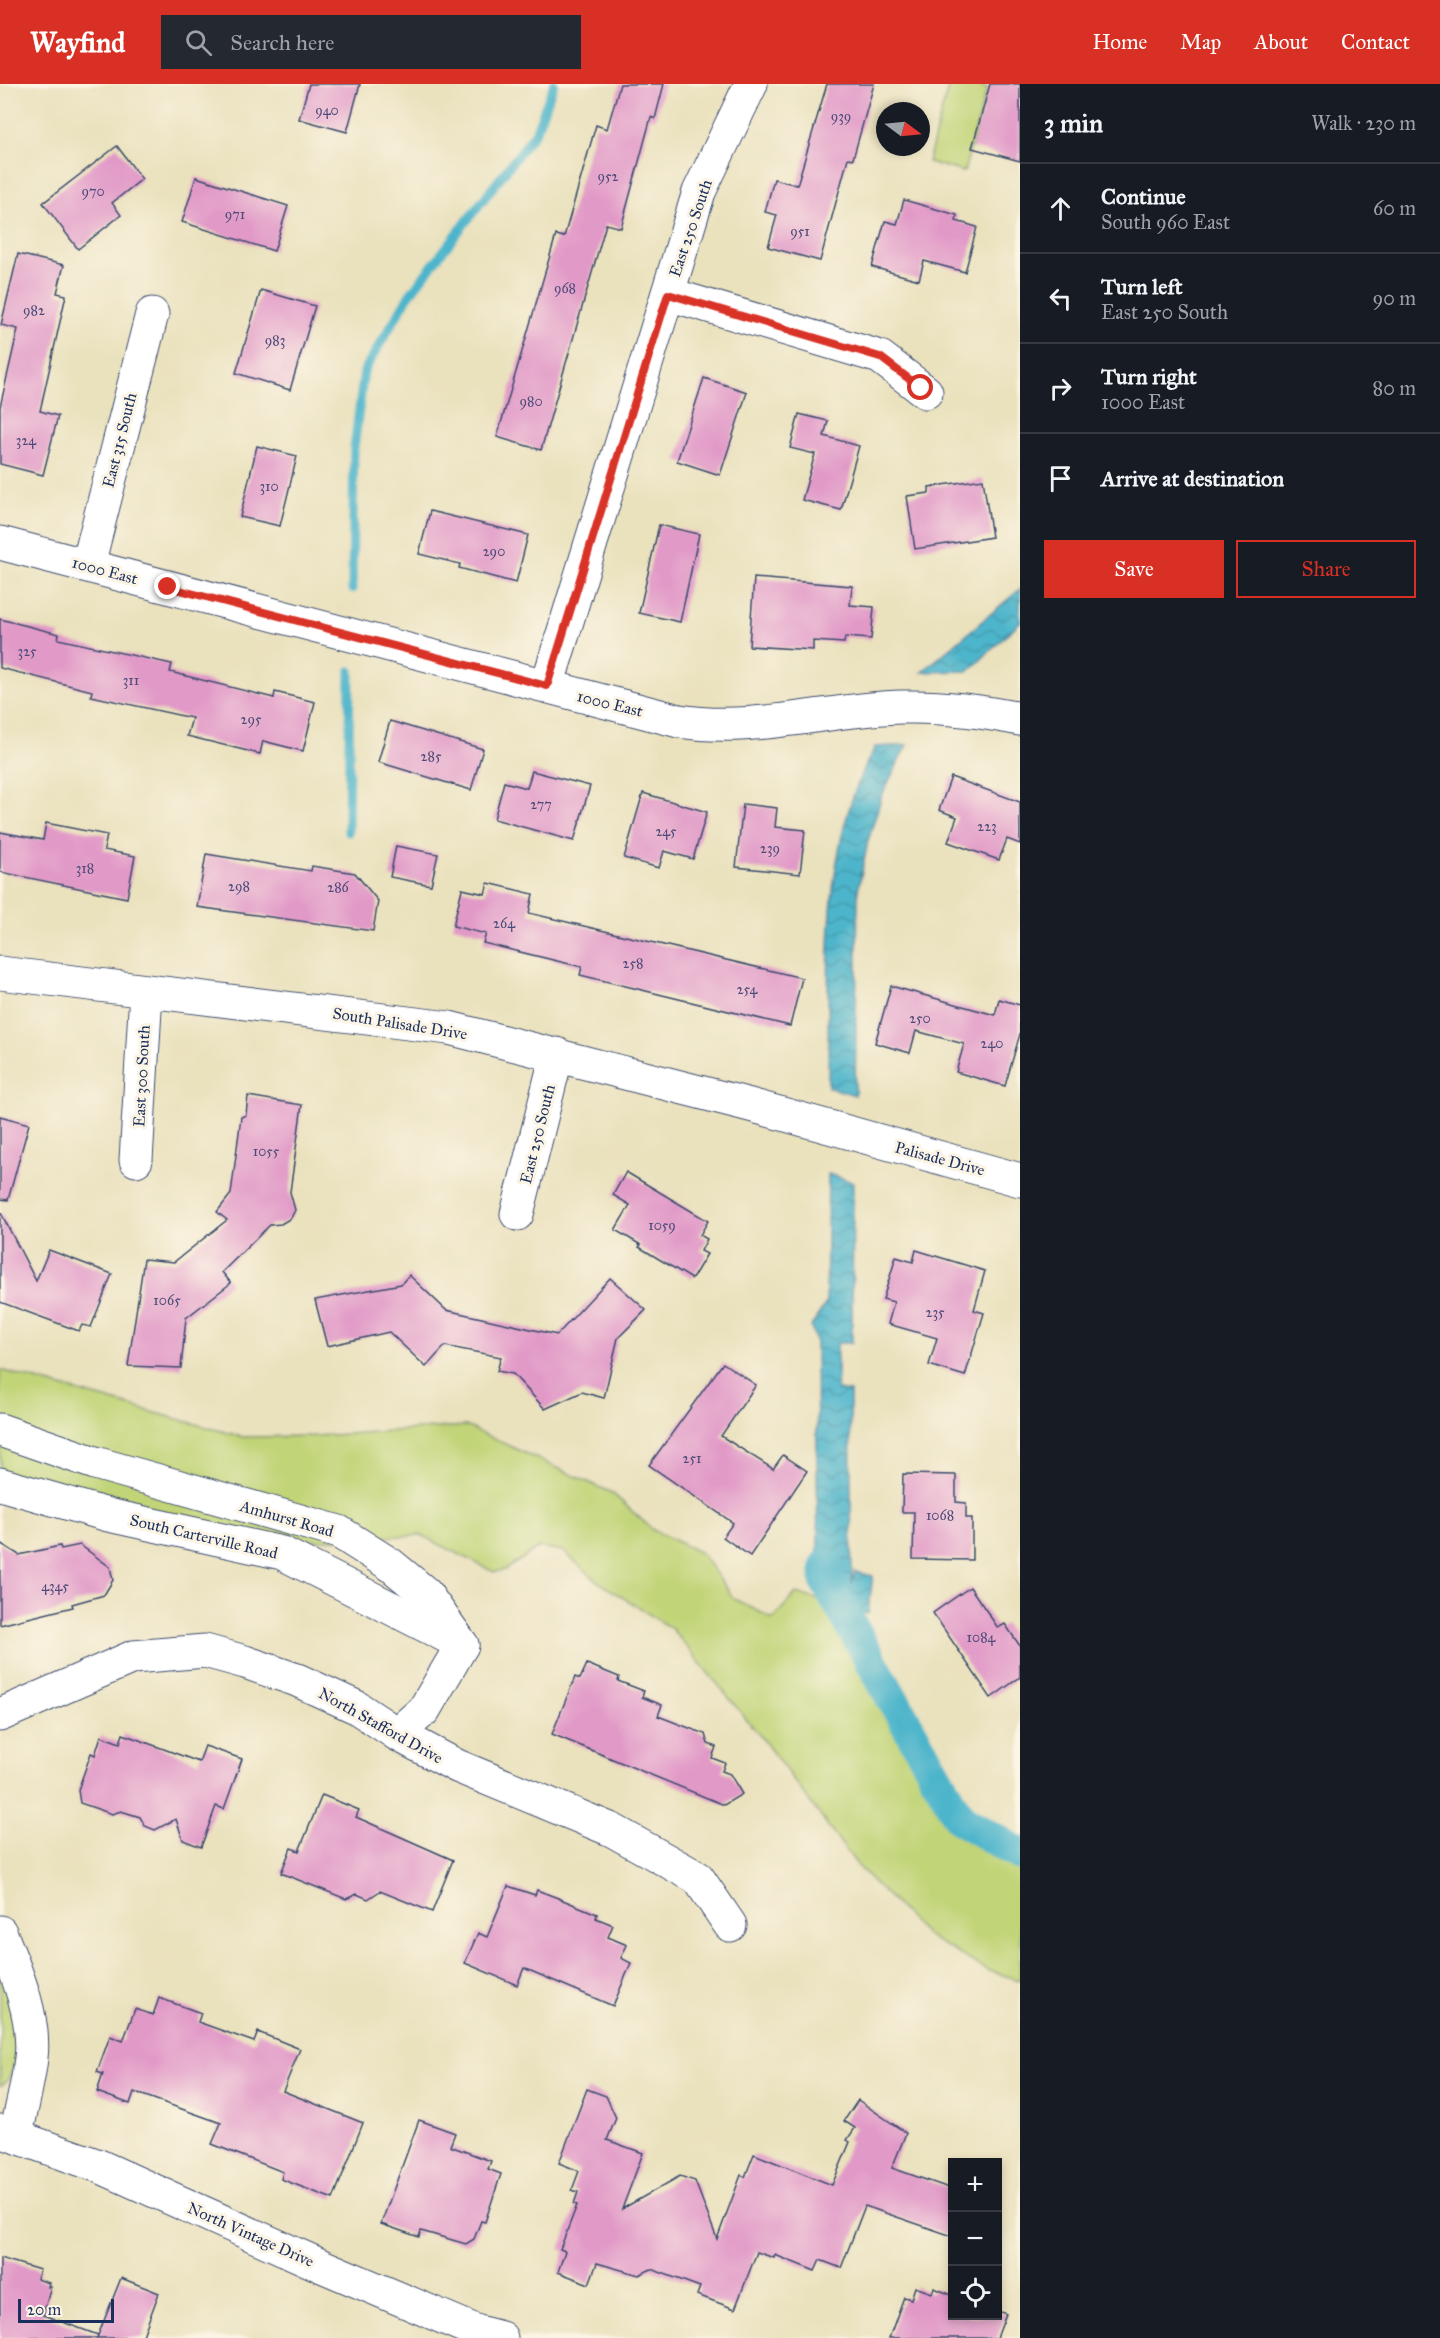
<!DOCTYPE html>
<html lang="en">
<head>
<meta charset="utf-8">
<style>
	:root { --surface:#171b24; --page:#242831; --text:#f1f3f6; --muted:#9ea1a6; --line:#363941; --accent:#d93025 }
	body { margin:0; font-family:"IM FELL Great Primer",serif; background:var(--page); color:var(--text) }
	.controls { position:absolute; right:18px; bottom:18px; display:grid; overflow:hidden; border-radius:0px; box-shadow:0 3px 9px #0003 }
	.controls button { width:54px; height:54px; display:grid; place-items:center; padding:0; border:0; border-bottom:2px solid var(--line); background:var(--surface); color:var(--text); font:30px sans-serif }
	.compass { position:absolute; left:876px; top:18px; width:54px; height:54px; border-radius:50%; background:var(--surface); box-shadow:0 3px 9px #0003; rotate:106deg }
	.scale { position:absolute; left:18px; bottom:15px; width:96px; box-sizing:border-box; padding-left:6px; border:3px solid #1b2f5e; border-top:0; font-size:16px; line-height:21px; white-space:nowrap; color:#1b2f5e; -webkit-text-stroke:4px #fcf5e5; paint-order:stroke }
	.stop { position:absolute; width:18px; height:18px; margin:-14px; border:4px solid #d93025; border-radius:50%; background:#fff }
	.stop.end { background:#d93025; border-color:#fff; box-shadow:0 2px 6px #0008 }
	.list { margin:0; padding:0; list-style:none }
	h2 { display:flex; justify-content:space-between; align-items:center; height:78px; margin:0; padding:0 24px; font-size:26px }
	h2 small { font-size:20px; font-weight:400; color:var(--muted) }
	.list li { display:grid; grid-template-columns:39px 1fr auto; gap:18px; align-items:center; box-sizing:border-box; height:90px; padding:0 24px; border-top:2px solid var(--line) }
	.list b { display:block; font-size:22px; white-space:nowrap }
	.list p { margin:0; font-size:20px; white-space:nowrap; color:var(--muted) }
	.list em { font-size:20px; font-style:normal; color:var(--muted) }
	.actions { display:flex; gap:12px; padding:18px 24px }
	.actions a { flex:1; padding:14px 0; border:2px solid var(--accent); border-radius:0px; text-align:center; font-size:21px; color:var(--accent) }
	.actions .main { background:var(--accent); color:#fff }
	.icon { flex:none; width:33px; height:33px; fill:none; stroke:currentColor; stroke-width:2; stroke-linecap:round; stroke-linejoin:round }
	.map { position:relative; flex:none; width:1020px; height:2254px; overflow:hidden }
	header { display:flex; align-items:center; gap:36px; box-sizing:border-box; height:84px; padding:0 30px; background:var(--accent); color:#fff }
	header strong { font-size:28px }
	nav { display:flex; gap:33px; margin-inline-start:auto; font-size:21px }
	.search { width:420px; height:54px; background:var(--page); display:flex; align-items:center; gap:15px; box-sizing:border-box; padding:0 21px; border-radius:0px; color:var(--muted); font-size:22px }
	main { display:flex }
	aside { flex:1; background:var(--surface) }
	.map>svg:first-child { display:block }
</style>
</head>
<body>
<header>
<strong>Wayfind</strong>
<div class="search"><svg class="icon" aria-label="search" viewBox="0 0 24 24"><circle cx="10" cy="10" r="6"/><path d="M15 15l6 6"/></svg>Search here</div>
<nav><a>Home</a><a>Map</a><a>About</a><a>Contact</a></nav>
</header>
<main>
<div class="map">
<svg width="1020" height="2254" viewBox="0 0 1020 2254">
	<defs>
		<pattern id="water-waves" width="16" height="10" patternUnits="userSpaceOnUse" patternTransform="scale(1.5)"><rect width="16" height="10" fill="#4db5cb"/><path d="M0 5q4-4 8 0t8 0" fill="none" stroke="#3f94a8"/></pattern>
	</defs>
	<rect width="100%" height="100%" fill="#fcf5e5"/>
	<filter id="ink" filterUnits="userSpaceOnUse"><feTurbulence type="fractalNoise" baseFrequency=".0167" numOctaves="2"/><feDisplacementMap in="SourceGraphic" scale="12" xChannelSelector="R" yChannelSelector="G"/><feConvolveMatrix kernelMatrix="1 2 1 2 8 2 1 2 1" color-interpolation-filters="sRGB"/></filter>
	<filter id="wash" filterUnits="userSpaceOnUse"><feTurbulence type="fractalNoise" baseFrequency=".008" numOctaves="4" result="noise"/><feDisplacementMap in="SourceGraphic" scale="24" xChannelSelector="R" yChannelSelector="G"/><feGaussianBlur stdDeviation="1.35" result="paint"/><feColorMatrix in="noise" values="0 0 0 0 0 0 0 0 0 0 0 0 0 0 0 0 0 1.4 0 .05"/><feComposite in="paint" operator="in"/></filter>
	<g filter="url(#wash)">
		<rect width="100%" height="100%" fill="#eae1bd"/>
		<!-- grass -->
		<g fill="#c1d477" stroke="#6e826a" stroke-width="1.5">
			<polygon points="949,0 972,0 987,4 964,88 928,78"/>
			<polygon points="0,1286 243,1353 317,1352 466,1342 612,1409 653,1446 701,1469 734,1515 773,1535 796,1509 826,1518 938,1715 996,1767 1020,1776 1020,1896 989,1887 927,1852 858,1782 761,1653 672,1545 597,1497 563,1467 540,1463 505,1486 494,1488 421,1451 262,1459 0,1388"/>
			<path d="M0 1883C12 1917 33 1976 0 2003Z"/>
		</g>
		<!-- water -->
		<g fill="url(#water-waves)" stroke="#347294" stroke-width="1.5">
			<polygon points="1020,505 1020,538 969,587 922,588"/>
			<path d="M907 661 882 711 868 757 858 806 855 1011 828 1003C830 890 818 765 875 663Z"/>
			<polygon points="828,1090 853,1098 852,1259 837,1259 837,1306 850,1308 852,1500 855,1488 873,1492 868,1530 826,1518 818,1485 816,1259 811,1242 826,1219"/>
		</g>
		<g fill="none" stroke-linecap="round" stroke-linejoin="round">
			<!-- stream -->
			<g stroke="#4db5cb" stroke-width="9">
				<polyline points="352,505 354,364 364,287 410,210 535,49 554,0"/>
				<polyline points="348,748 350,587"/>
			</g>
			<!-- canal -->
			<polyline stroke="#4db5cb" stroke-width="33" points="827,1481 826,1497 960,1735 1020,1770"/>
		</g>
		<g id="blocks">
			<!-- building -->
			<g fill="#e199c7">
				<polygon points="309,0 360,0 347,48 299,35"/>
				<polygon points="620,0 664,0 655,35 651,33 621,144 606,140 541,366 497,353 556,151 564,153 596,41 607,45"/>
				<polygon points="827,0 874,0 853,75 848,74 820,177 768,163 777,131 765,128 774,95 797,101"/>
				<polygon points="990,0 1020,0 1020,77 972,64"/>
				<polygon points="117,62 142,95 112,119 121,131 78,165 43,119"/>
				<polygon points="196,93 288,122 274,167 182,138"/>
				<polygon points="904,116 957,131 956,137 977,143 965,188 924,177 919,196 872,183 885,137 897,140"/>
				<polygon points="18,170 64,181 57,209 66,211 40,327 58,332 43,391 0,380 0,323 18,245 1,241"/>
				<polygon points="261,206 315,222 290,306 236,289"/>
				<polygon points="704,294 747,308 720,391 677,377"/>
				<polygon points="799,330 828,337 824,352 859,362 841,426 802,416 815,370 790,364"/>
				<polygon points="257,362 297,372 280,442 240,433"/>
				<polygon points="983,395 992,453 915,465 907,412 929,409 929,403"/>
				<polygon points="430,427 528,451 516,499 459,484 460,480 419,470"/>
				<polygon points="659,441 699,450 680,538 639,529"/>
				<polygon points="754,494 852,502 850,521 874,523 871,555 845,553 844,559 813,557 813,566 749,562"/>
				<polygon points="0,535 59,550 58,555 172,580 170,588 274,614 275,608 315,618 303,667 263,657 260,670 187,652 192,634 91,612 92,607 0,584"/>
				<polygon points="390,637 483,665 471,706 378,678"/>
				<polygon points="532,687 590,702 574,757 494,735 504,698 527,704"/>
				<polygon points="951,693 1020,718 1020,760 1007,755 999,776 948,758 957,733 939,726"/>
				<polygon points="643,709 707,728 693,775 664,767 659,784 624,774"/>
				<polygon points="743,720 777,724 775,743 805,746 800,790 736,783"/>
				<polygon points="46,739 107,751 104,766 135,772 127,814 0,788 0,748 43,756"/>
				<polygon points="396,762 438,770 431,801 390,793"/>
				<polygon points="206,770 311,787 312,782 355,789 378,817 373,847 197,823"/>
				<polygon points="488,799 533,810 529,829 802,894 790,942 580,891 582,883 483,859 486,850 453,842 462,805 485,810"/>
				<polygon points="891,902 995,931 999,915 1020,921 1020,950 1005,1002 956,988 964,960 916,947 910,969 875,959"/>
				<polygon points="248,1012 302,1021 290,1108 295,1126 291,1134 281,1140 270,1141 222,1188 231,1199 186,1234 181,1284 128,1282 144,1175 174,1178 227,1136 217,1128 231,1110 241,1033 246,1031"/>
				<polygon points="0,1032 29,1040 8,1116 0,1115"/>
				<polygon points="626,1088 708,1137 700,1151 707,1155 701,1167 707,1170 692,1195 639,1163 641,1161 615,1146 630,1121 613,1111"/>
				<polygon points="0,1127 36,1197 49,1166 112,1190 91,1243 82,1241 79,1247 0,1218"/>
				<polygon points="916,1166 985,1187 974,1226 984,1229 965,1292 929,1281 937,1254 888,1240 894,1218 883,1215 896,1173 913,1178"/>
				<polygon points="409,1191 446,1226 557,1251 610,1194 646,1226 618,1254 604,1314 582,1308 545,1325 513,1290 497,1287 501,1273 445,1262 426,1283 389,1248 327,1262 315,1216 401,1200"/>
				<polygon points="723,1279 756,1301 721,1352 773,1385 783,1371 807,1387 750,1472 723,1453 733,1439 649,1381"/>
				<polygon points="903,1390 956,1391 956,1418 966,1419 966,1434 972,1434 972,1476 913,1475 914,1428 902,1428"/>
				<polygon points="0,1459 19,1471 60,1462 61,1465 80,1461 110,1483 113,1496 104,1511 72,1520 73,1523 0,1541"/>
				<polygon points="970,1503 998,1544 1005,1540 1020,1562 1020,1593 991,1614 933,1529"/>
				<polygon points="587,1580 619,1593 618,1597 644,1607 642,1613 662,1621 658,1632 705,1650 708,1660 716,1663 712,1674 725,1679 722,1687 730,1690 742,1710 724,1721 552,1650 575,1593 580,1595"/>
				<polygon points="123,1650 199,1678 205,1662 242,1675 224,1725 216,1722 201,1763 183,1756 176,1735 155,1746 145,1742 140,1733 121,1727 112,1730 80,1719 78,1706 91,1669 95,1671 101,1652 120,1659"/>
				<polygon points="322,1711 359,1726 356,1733 453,1776 432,1828 380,1807 368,1815 357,1810 346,1815 281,1789 291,1764 299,1767"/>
				<polygon points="508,1802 535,1811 537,1806 558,1814 597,1830 596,1834 613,1841 608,1853 627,1861 621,1874 631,1879 613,1922 524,1884 517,1901 465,1879 478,1849 487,1853"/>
				<polygon points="159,1914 201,1929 198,1938 254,1958 258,1948 300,1965 283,2007 363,2039 333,2115 281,2095 283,2088 212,2060 221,2039 134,2008 130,2020 97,2008 103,1990 97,1988 110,1952 123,1957 135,1925 153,1931"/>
				<polygon points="587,2005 606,2012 616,2034 607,2056 643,2069 622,2125 680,2092 695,2097 717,2155 741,2091 745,2093 754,2070 832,2101 850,2058 847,2056 855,2044 844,2037 858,2016 906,2049 892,2084 952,2105 952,2152 865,2122 841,2184 820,2176 815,2187 775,2171 774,2174 757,2168 735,2225 697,2211 700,2203 651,2185 639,2191 597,2179 589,2200 558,2188 565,2167 560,2165 577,2121 574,2120 578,2108 572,2106 579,2087 559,2079"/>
				<polygon points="419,2036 455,2049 450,2062 491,2077 488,2085 501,2090 485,2138 481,2137 474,2155 466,2160 421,2147 419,2153 381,2140"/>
				<polygon points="0,2174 40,2186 37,2195 49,2199 48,2203 51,2203 43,2231 98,2251 97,2254 121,2194 159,2209 142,2254 0,2254"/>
				<polygon points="915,2203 932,2209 934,2204 952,2211 952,2232 998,2232 998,2227 1006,2230 997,2254 889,2254 904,2213 911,2215"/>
			</g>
		</g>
	</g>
	<g filter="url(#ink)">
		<use href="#blocks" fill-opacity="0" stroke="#3a4a6c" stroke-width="1.5"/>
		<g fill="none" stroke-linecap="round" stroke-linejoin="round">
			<!-- minor casing -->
			<g stroke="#3a4a6c" stroke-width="35">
				<g id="minor">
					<polyline points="668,210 880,273 926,308"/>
					<polyline points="88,481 152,230"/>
					<polyline points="547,602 699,108 751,0"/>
					<polyline points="136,1076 146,909"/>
					<polyline points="517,1130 557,970"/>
					<polyline points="0,1346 95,1379 339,1448 391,1481 425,1509 462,1561"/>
					<polyline points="0,1400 108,1431 282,1469 458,1558"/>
					<polyline points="0,1631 133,1573 205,1567 245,1578 297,1596 356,1623 397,1650 457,1682 612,1746 698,1794 730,1841"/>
					<polyline points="397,1650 424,1626 462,1561"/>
					<path d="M0 1848C15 1885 36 1933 31 1974 28 2000 21 2026 16 2051"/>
					<polyline points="0,2047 99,2082 322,2182 478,2248 501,2254"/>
				</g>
			</g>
			<!-- tertiary casing -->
			<g stroke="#3a4a6c" stroke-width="35">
				<g id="tertiary">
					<path d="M0 459 679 637C754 649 827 625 902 623 942 622 981 627 1020 635"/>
					<polyline points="0,889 449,944 750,1021 1020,1096"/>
				</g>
			</g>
			<!-- minor -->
			<use href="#minor" stroke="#fff" stroke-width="33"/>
			<!-- tertiary -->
			<use href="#tertiary" stroke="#fff" stroke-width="33"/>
		</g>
	</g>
	<g fill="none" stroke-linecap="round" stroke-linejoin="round" filter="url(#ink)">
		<!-- route -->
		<polyline stroke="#d93025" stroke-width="8" points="168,503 547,602 668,210 880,273 921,304"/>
	</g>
	<g text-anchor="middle" stroke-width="6" stroke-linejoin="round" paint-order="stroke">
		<!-- number labels -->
		<g font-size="14" fill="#4c4a78">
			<text x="327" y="31">940</text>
			<text x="841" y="37">939</text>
			<text x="608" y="97">952</text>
			<text x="93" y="112">970</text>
			<text x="235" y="135">971</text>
			<text x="800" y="152">951</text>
			<text x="565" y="209">968</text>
			<text x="34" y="231">982</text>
			<text x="275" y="261">983</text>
			<text x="531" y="322">980</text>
			<text x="26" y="361">324</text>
			<text x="269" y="407">310</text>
			<text x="494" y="472">290</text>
			<text x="27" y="572">325</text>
			<text x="131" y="601">311</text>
			<text x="251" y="640">295</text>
			<text x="431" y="677">285</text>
			<text x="541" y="725">277</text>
			<text x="987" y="747">223</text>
			<text x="666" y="752">245</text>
			<text x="770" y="769">239</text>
			<text x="85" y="789">318</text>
			<text x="239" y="807">298</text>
			<text x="338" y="808">286</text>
			<text x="504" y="844">264</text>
			<text x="633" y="884">258</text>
			<text x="747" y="910">254</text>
			<text x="920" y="939">250</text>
			<text x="992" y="964">240</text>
			<text x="266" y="1072">1055</text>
			<text x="662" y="1146">1059</text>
			<text x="167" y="1221">1065</text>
			<text x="935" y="1233">235</text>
			<text x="692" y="1379">251</text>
			<text x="940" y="1436">1068</text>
			<text x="55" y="1507">4345</text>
			<text x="981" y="1558">1084</text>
		</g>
		<!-- street labels -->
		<g font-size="16" fill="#1b2f5e" stroke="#fcf5e5">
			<text transform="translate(690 144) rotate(-71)" y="6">East 250 South</text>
			<text transform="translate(119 356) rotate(-76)" y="6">East 315 South</text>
			<text transform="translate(105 486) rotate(15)" y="6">1000 East</text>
			<text transform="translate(610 619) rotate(14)" y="6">1000 East</text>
			<text transform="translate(400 939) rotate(9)" y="6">South Palisade Drive</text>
			<text transform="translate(141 992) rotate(-87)" y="6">East 300 South</text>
			<text transform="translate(537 1050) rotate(-76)" y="6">East 250 South</text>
			<text transform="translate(940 1074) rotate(15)" y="6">Palisade Drive</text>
			<text transform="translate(287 1434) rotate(16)" y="6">Amhurst Road</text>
			<text transform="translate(204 1452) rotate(13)" y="6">South Carterville Road</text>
			<text transform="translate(381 1641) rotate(29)" y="6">North Stafford Drive</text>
			<text transform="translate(251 2150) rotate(24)" y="6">North Vintage Drive</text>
		</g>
	</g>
</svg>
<div class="controls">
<button>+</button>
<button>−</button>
<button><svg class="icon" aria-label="locate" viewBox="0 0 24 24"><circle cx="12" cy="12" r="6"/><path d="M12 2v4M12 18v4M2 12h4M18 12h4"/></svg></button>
</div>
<svg class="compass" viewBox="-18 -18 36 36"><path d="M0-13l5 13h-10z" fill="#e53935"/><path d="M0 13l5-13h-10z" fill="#9ea1a6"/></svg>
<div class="scale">20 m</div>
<div class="stop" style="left:921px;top:304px"></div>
<div class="stop end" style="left:168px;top:503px"></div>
</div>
<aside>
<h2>3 min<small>Walk · 230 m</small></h2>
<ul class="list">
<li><svg class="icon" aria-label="ahead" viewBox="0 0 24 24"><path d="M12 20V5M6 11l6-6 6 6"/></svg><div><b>Continue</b><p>South 960 East</p></div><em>60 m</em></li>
<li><svg class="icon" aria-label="left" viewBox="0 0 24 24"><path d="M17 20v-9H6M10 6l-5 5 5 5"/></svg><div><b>Turn left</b><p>East 250 South</p></div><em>90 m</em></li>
<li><svg class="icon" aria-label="right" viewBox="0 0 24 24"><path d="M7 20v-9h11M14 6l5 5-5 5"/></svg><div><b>Turn right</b><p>1000 East</p></div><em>80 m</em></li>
<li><svg class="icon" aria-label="arrive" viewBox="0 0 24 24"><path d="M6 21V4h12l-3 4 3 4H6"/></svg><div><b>Arrive at destination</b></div></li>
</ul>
<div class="actions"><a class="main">Save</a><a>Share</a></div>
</aside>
</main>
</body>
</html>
